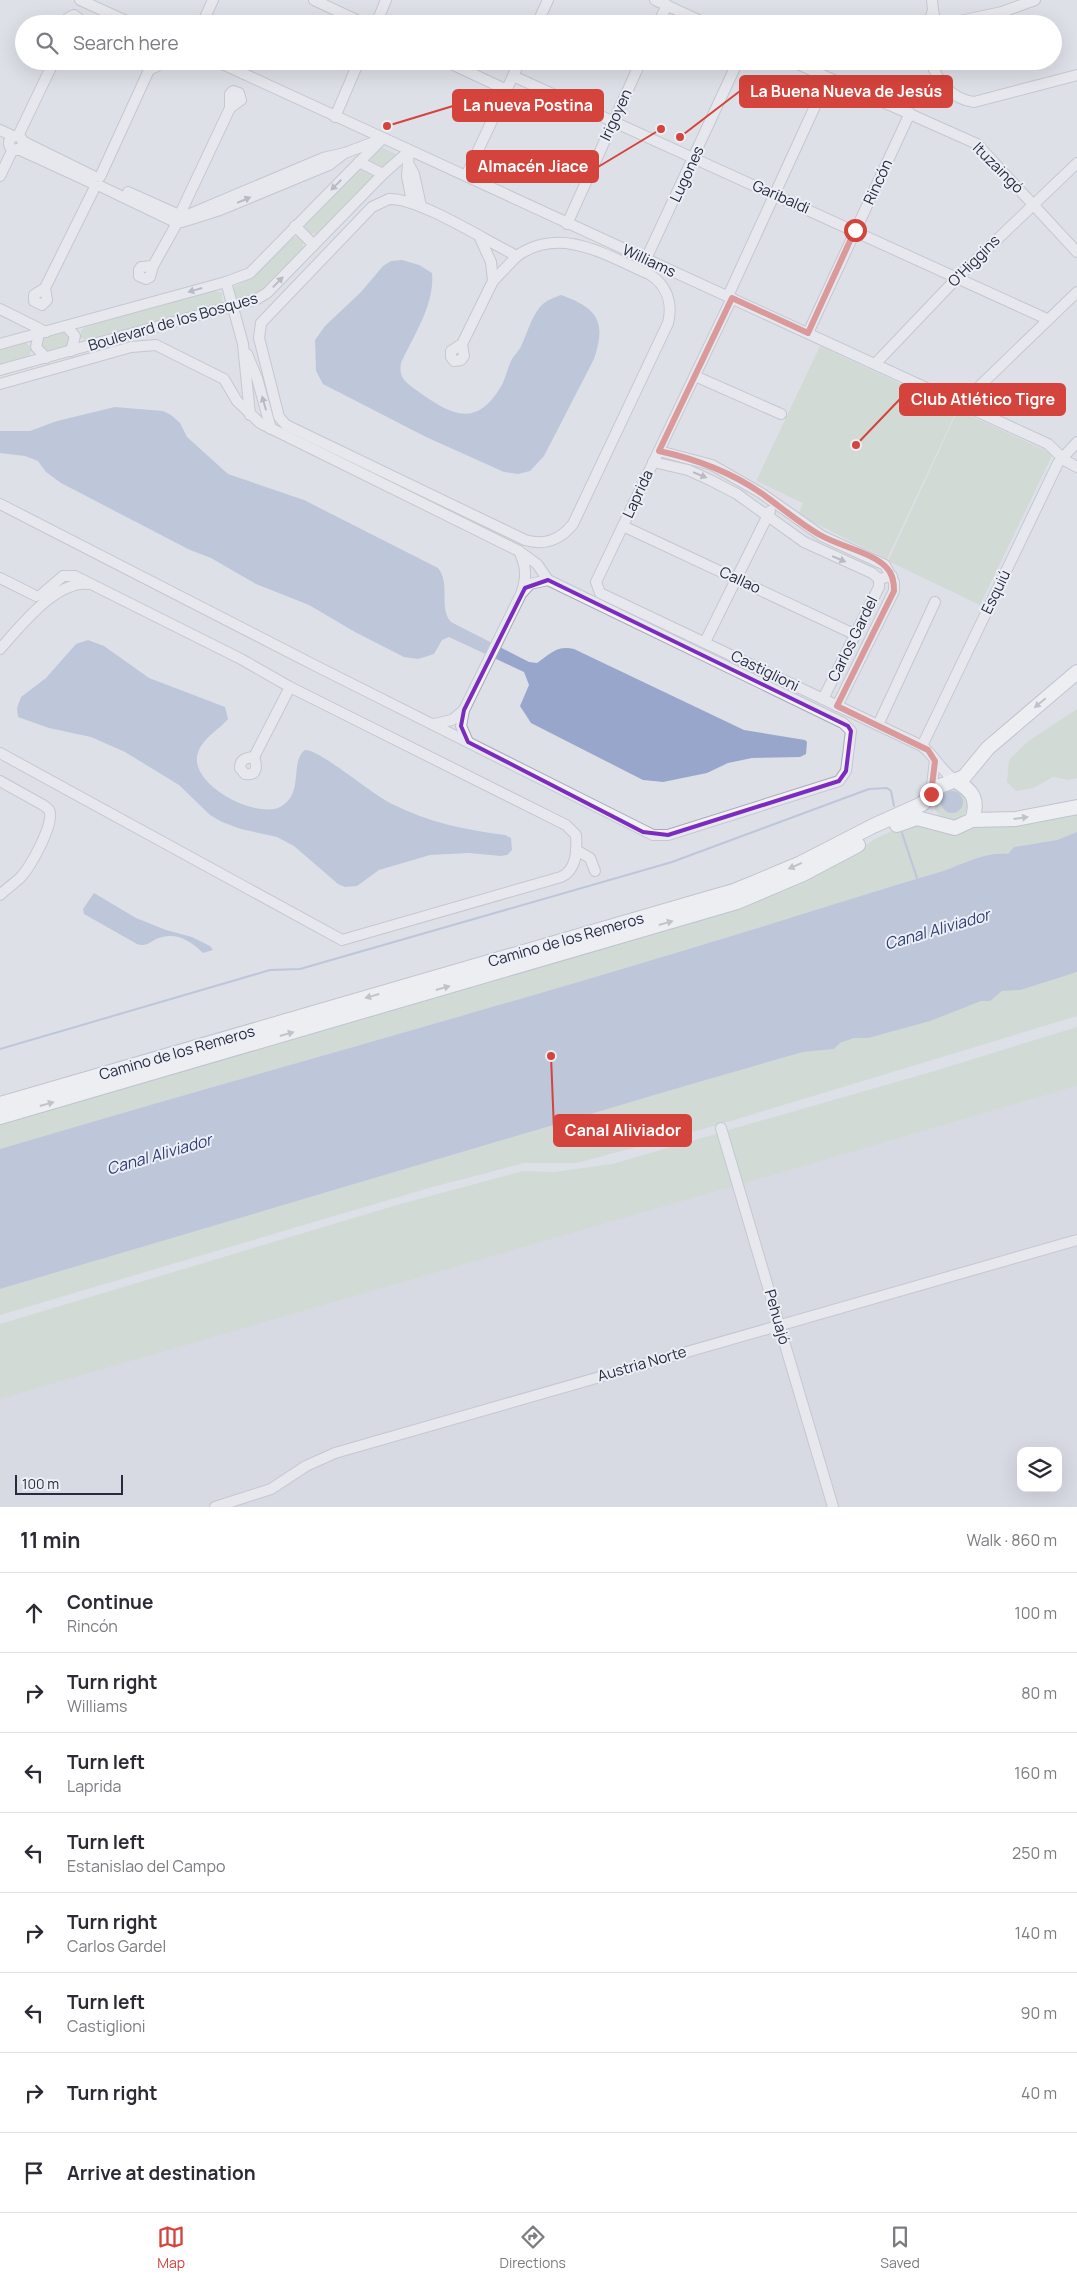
<!DOCTYPE html>
<html lang="en">
<head>
<meta charset="utf-8">
<style>
	:root { --surface:#fff; --page:#f2f2f3; --text:#2b2b33; --muted:#7c7c81; --line:#e1e1e2; --accent:#d4433c }
	body { margin:0; font-family:Manrope,sans-serif; background:var(--page); color:var(--text) }
	.controls { position:absolute; right:15px; bottom:15px; display:grid; overflow:hidden; border-radius:10px; box-shadow:0 5px 20px #0002 }
	.controls button { width:45px; height:45px; display:grid; place-items:center; padding:0; border:0; border-bottom:1px solid var(--line); background:var(--surface); color:var(--text); font:25px sans-serif }
	.scale { position:absolute; left:15px; bottom:12px; width:108px; box-sizing:border-box; padding-left:5px; border:2px solid #262b3f; border-top:0; font-size:14px; line-height:18px; white-space:nowrap; color:#262b3f; -webkit-text-stroke:4px #edeff6; paint-order:stroke }
	.stop { position:absolute; width:15px; height:15px; margin:-11px; border:4px solid #d4433c; border-radius:50%; background:#fff }
	.stop.end { background:#d4433c; border-color:#fff; box-shadow:0 1px 5px #0008 }
	.list { margin:0; padding:0; list-style:none }
	h2 { display:flex; justify-content:space-between; align-items:center; height:65px; margin:0; padding:0 20px; font-size:21px }
	h2 small { font-size:16px; font-weight:400; color:var(--muted) }
	.list li { display:grid; grid-template-columns:32px 1fr auto; gap:15px; align-items:center; box-sizing:border-box; height:80px; padding:0 20px; border-top:1px solid var(--line) }
	.list b { display:block; font-size:19px; white-space:nowrap }
	.list p { margin:0; font-size:16px; white-space:nowrap; color:var(--muted) }
	.list em { font-size:16px; font-style:normal; color:var(--muted) }
	.icon { flex:none; width:28px; height:28px; fill:none; stroke:currentColor; stroke-width:2; stroke-linecap:round; stroke-linejoin:round }
	.map { position:relative; flex:none; width:1077px; height:1507px; overflow:hidden }
	.search { position:absolute; background:var(--surface); box-shadow:0 5px 20px #0002; left:15px; right:15px; top:15px; height:55px; display:flex; align-items:center; gap:12px; box-sizing:border-box; padding:0 18px; border-radius:28px; color:var(--muted); font-size:19px }
	.sheet { height:705px; background:var(--surface) }
	nav { display:flex; justify-content:space-around; align-items:center; box-sizing:border-box; height:70px; border-top:1px solid var(--line); background:var(--surface); font-size:14px; color:var(--muted) }
	nav a { display:grid; justify-items:center; gap:2px }
	nav .on { color:var(--accent) }
	.map>svg:first-child { display:block }
</style>
</head>
<body>
<div class="map">
<svg width="1077" height="1507" viewBox="0 0 1077 1507">
	<rect width="100%" height="100%" fill="#dee0e8"/>
	<!-- built -->
	<path fill="#d0d2dd" fill-rule="evenodd" d="M1077 1086V1507H0V1399ZM1021 1451H1058V1488H1021Z"/>
	<!-- green -->
	<g fill="#c0d2be">
		<polygon points="381,147 396,154 383,168 369,161"/>
		<polygon points="361,168 374,175 374,178 319,234 309,233 305,228 306,222"/>
		<polygon points="292,237 297,237 303,241 303,250 261,293 240,300 235,296 233,290 235,286 252,277"/>
		<polygon points="212,290 222,293 222,303 88,341 81,338 81,331 85,327"/>
		<polygon points="65,332 70,337 66,348 48,352 41,348 42,339 44,337"/>
		<polygon points="25,342 32,349 28,358 0,366 0,348"/>
		<polygon points="820,346 957,410 887,559 798,515 803,503 756,481"/>
		<polygon points="958,410 1053,454 980,605 888,561"/>
		<polygon points="1077,709 1077,778 1069,780 1053,777 1034,788 1016,791 1007,782 1009,760 1027,742"/>
		<circle cx="951" cy="803" r="17"/>
		<path d="M1077 811V832L1057 840 1014 847 1008 854C987 851 963 864 943 871 882 889 822 908 761 927 508 1005 253 1074 0 1149V1123L801 882 835 865 875 839 907 824 974 823Z"/>
		<polygon points="1077,972 1077,1016 721,1124 577,1163 524,1163 429,1188 0,1315 0,1289 685,1086 803,1052 834,1049 840,1043 854,1038 868,1038 981,1000 990,1001 1002,991"/>
		<polygon points="1077,1027 1077,1086 741,1184 725,1131 931,1072"/>
		<polygon points="719,1133 734,1186 0,1399 0,1324 397,1205 523,1171 554,1172 612,1164"/>
	</g>
	<!-- water -->
	<g fill="#97a6ca">
		<path d="M402 260 419 265 432 273C435 304 414 335 401 363 398 379 407 383 419 392 451 415 476 428 500 388 506 379 507 368 512 359 515 354 520 350 522 344 528 331 533 312 544 303 548 300 555 297 561 295 597 308 607 321 594 359L544 456 530 471 518 474 504 472 426 437 323 384 316 371 315 340 325 326 361 292 383 266 391 261Z"/>
		<path d="M115 407 163 411 171 415 180 423 187 437 228 474 304 500 438 568C451 584 438 607 451 622L529 662 537 663C550 654 557 645 574 649L744 730 805 740 807 742 806 754 800 757 752 758 728 763 707 773 663 782 643 780 531 723 520 706 529 685 524 672 449 637 442 640 434 654 418 659 404 657 355 632 309 605 256 584 211 558 190 550 61 483 46 472 38 461 25 456 0 453V431H30L57 421Z"/>
		<path d="M88 640 104 646 149 678 225 707 228 719C218 731 200 739 197 757 193 786 256 819 280 807 305 794 289 762 305 750 321 750 371 794 392 804 428 822 465 830 505 835L511 838 512 850 507 855 501 856 469 853 430 855 379 870 357 886 345 887 338 884 294 846 277 837 241 829 222 822 210 815 179 785 125 752 91 737 49 728 18 717 17 708 21 697 46 678 76 644Z"/>
		<circle cx="952" cy="802" r="11"/>
		<path d="M1077 832V972L1020 990 1002 991 990 1001H981L930 1021 868 1038H854L840 1043 834 1049 803 1052 685 1086 0 1289V1149C253 1074 508 1005 761 927 822 908 882 889 943 871 963 864 988 851 1008 854L1014 847 1057 840Z"/>
		<path d="M94 893 136 918 166 930 192 937 210 946 213 950 203 953C190 940 175 931 156 939 149 943 145 947 137 944L84 914 83 909Z"/>
	</g>
	<g fill="none" stroke-linecap="round" stroke-linejoin="round">
		<!-- stream -->
		<g stroke="#97a6ca" stroke-width="2">
			<polyline points="902,833 917,878"/>
			<polyline points="0,1049 270,970 300,969 672,862 869,789 887,788 891,791 894,806"/>
		</g>
		<!-- minor casing -->
		<g stroke="#a7aab5" stroke-width="12">
			<g id="minor">
				<polyline points="80,0 133,24"/>
				<polyline points="314,0 365,24"/>
				<polyline points="655,0 707,24"/>
				<polyline points="932,0 933,10"/>
				<polyline points="930,20 933,10 935,20"/>
				<polyline points="67,24 68,18 74,15 79,19 79,24"/>
				<polyline points="202,24 213,0"/>
				<polyline points="376,24 386,0"/>
				<polyline points="537,24 548,0"/>
				<polyline points="658,24 667,5"/>
				<polyline points="946,24 1002,12 1035,0"/>
				<polyline points="216,61 1048,444 1066,461 1077,467"/>
				<polyline points="445,61 507,90"/>
				<polyline points="791,61 977,144 1077,252"/>
				<path d="M931 61C937 82 952 99 974 102L1077 75"/>
				<polyline points="149,70 157,66 160,61"/>
				<polyline points="513,76 1047,319"/>
				<polyline points="335,117 359,61"/>
				<polyline points="0,130 13,136"/>
				<polyline points="18,136 54,61"/>
				<circle cx="16" cy="143" r="7"/>
				<polyline points="22,141 95,177"/>
				<polyline points="18,149 92,183"/>
				<polyline points="409,151 407,176 412,202"/>
				<polyline points="359,162 383,174"/>
				<polyline points="408,163 414,174 421,206"/>
				<polyline points="0,176 13,149"/>
				<polyline points="466,176 520,61"/>
				<polyline points="100,177 149,70 147,61"/>
				<polyline points="100,186 175,222"/>
				<polyline points="128,192 177,214"/>
				<path d="M389 199C420 198 486 241 517 256 561 225 607 256 649 274 667 285 673 303 668 323L573 524C560 540 545 546 525 540L286 425 279 417 259 338 261 323 372 207Z"/>
				<polyline points="180,214 230,108 241,100 239,93 233,91 230,94 230,108"/>
				<polyline points="181,215 190,214 323,158 345,153 379,140"/>
				<polyline points="182,222 220,210 329,165 342,155"/>
				<polyline points="567,224 641,61"/>
				<polyline points="295,226 314,245"/>
				<polyline points="646,259 738,61"/>
				<polyline points="153,266 141,267 139,270 139,276 146,279 150,277 153,266 177,223"/>
				<polyline points="493,281 517,256"/>
				<polyline points="226,282 243,344 250,415"/>
				<polyline points="45,288 47,300 42,305 34,301 34,295 45,288 95,187"/>
				<polyline points="728,296 828,78"/>
				<path d="M732 298 596 582 600 593 922 746C936 757 939 769 956 781"/>
				<polyline points="0,309 46,332"/>
				<polyline points="66,326 75,336 71,351"/>
				<polyline points="808,333 910,113"/>
				<polyline points="39,334 36,347 46,358"/>
				<polyline points="0,344 226,282 250,273 382,139"/>
				<polyline points="462,344 464,356 461,360 454,361 451,357 451,351 462,344 493,281 491,262 480,238"/>
				<polyline points="247,354 257,378 271,429"/>
				<polyline points="875,364 957,278 1077,163"/>
				<polyline points="0,370 257,299 267,293 383,174 409,151"/>
				<polyline points="695,376 781,414"/>
				<polyline points="0,384 131,347 156,345 224,379 237,401 260,423 519,551"/>
				<polyline points="961,404 1077,292"/>
				<polyline points="659,451 712,465 761,493 822,536 885,565 894,582 894,591 837,706"/>
				<polyline points="653,462 688,470 710,480 737,494 804,542 872,573 879,579 892,576"/>
				<polyline points="0,504 318,667 653,835 668,835 839,781 846,771 851,731 843,723 548,580 530,584 521,594 464,710"/>
				<polyline points="623,526 856,635"/>
				<polyline points="0,578 36,596"/>
				<path d="M522 591C527 576 526 566 519 551L537 564 548 580"/>
				<polyline points="705,642 770,511"/>
				<path d="M0 649C20 627 55 581 88 584"/>
				<polyline points="823,699 879,587 879,579"/>
				<polyline points="434,724 452,720 464,710 461,726 468,742"/>
				<polyline points="878,725 935,602"/>
				<polyline points="922,746 1058,463 1077,442"/>
				<path d="M0 753 342 940 561 877C577 870 577 850 576 835L566 825 290 687 241 659 75 576H63L41 595"/>
				<polyline points="254,757 290,687"/>
				<path d="M254 757C257 766 258 776 245 774L240 768C240 759 246 758 254 757Z"/>
				<path d="M0 781 43 805C45 806 47 808 49 810 56 822 30 867 21 877 15 883 7 888 0 895"/>
				<polyline points="931,793 935,761"/>
				<polyline points="576,850 590,858 595,871"/>
				<polyline points="721,1128 833,1507"/>
				<polyline points="215,1507 271,1489 306,1466 335,1453 1077,1240"/>
			</g>
		</g>
		<!-- major casing -->
		<g stroke="#9da1b4" stroke-width="16">
			<g id="major">
				<path d="M956 781C973 791 979 800 972 820"/>
				<polyline points="897,825 917,818 955,828 972,820 1016,819 1077,807"/>
				<polyline points="0,1104 706,899 734,891 799,864 873,826 922,804 940,786 964,777 988,748 1077,672"/>
				<polyline points="0,1117 737,902 803,874 858,845"/>
			</g>
		</g>
		<!-- minor -->
		<use href="#minor" stroke="#f1f1f6" stroke-width="10"/>
		<!-- major -->
		<use href="#major" stroke="#fff" stroke-width="14"/>
	</g>
	<!-- one-way arrows -->
	<defs><path id="oneway-solid" d="M-6-.8H1V-3.2L6.5 0L1 3.2V.8H-6Z" transform="scale(1.25)"/></defs>
	<g fill="#8c8e9a">
		<use href="#oneway-solid" transform="translate(336 185) rotate(135)"/>
		<use href="#oneway-solid" transform="translate(244 200) rotate(-23)"/>
		<use href="#oneway-solid" transform="translate(278 282) rotate(-46)"/>
		<use href="#oneway-solid" transform="translate(195 290) rotate(164)"/>
		<use href="#oneway-solid" transform="translate(264 403) rotate(-106)"/>
		<use href="#oneway-solid" transform="translate(700 475) rotate(22)"/>
		<use href="#oneway-solid" transform="translate(839 559) rotate(23)"/>
	</g>
	<g fill="#9da0a9">
		<use href="#oneway-solid" transform="translate(1040 703) rotate(140)"/>
		<use href="#oneway-solid" transform="translate(1021 818) rotate(-8)"/>
		<use href="#oneway-solid" transform="translate(795 866) rotate(156)"/>
		<use href="#oneway-solid" transform="translate(666 923) rotate(-16)"/>
		<use href="#oneway-solid" transform="translate(443 988) rotate(-16)"/>
		<use href="#oneway-solid" transform="translate(372 996) rotate(164)"/>
		<use href="#oneway-solid" transform="translate(287 1034) rotate(-16)"/>
		<use href="#oneway-solid" transform="translate(47 1104) rotate(-16)"/>
	</g>
	<g fill="none" stroke-linecap="round" stroke-linejoin="round">
		<!-- route -->
		<path stroke="#d4433c" stroke-width="6" d="M855 230 808 333 732 298 659 451C696 459 729 471 761 493 781 507 799 523 820 535 839 546 871 552 886 567 893 574 894 582 894 591L837 706 928 750 935 761 931 794"/>
	</g>
	<!-- marked area -->
	<path d="M0 0H1077V1507H0ZM548 580 848 726 851 731 846 771 839 781 668 835 643 832 468 742 461 726 464 710 525 588Z" fill="#dee0e8" fill-opacity=".55" fill-rule="evenodd"/>
	<path fill="none" stroke="#7b2cbf" stroke-width="4" stroke-linejoin="round" d="M548 580 848 726 851 731 846 771 839 781 668 835 643 832 468 742 461 726 464 710 525 588Z"/>
	<g text-anchor="middle" stroke-width="4" stroke-linejoin="round" paint-order="stroke">
		<!-- street labels -->
		<g font-size="15" fill="#262b3f" stroke="#edeff6">
			<text transform="translate(616 115) rotate(-65)" y="5">Irigoyen</text>
			<text transform="translate(998 168) rotate(45)" y="5">Ituzaingó</text>
			<text transform="translate(687 174) rotate(-65)" y="5">Lugones</text>
			<text transform="translate(878 182) rotate(-65)" y="5">Rincón</text>
			<text transform="translate(781 197) rotate(24)" y="5">Garibaldi</text>
			<text transform="translate(649 261) rotate(25)" y="5">Williams</text>
			<text transform="translate(974 261) rotate(-45)" y="5">O'Higgins</text>
			<text transform="translate(173 322) rotate(-16)" y="5">Boulevard de los Bosques</text>
			<text transform="translate(638 494) rotate(-65)" y="5">Laprida</text>
			<text transform="translate(740 580) rotate(25)" y="5">Callao</text>
			<text transform="translate(996 592) rotate(-64)" y="5">Esquiú</text>
			<text transform="translate(853 639) rotate(-64)" y="5">Carlos Gardel</text>
			<text transform="translate(765 671) rotate(26)" y="5">Castiglioni</text>
			<text transform="translate(566 940) rotate(-16)" y="5">Camino de los Remeros</text>
			<text transform="translate(177 1053) rotate(-16)" y="5">Camino de los Remeros</text>
			<text transform="translate(777 1317) rotate(74)" y="5">Pehuajó</text>
			<text transform="translate(642 1364) rotate(-16)" y="5">Austria Norte</text>
		</g>
		<!-- water labels -->
		<g font-size="16" font-style="italic" fill="#2f4075" stroke="#edeff6">
			<text transform="translate(937 929) rotate(-16)" y="6">Canal Aliviador</text>
			<text transform="translate(159 1154) rotate(-16)" y="6">Canal Aliviador</text>
		</g>
	</g>
	<!-- callouts -->
	<path fill="none" stroke="#d4433c" stroke-width="2" d="M680 137L740 91M387 126L453 106M661 129L598 167M856 445L900 399M551 1056L554 1130"/>
	<g fill="#d4433c" stroke="#edeff6" stroke-width="2">
		<circle cx="680" cy="137" r="5"/>
		<circle cx="387" cy="126" r="5"/>
		<circle cx="661" cy="129" r="5"/>
		<circle cx="856" cy="445" r="5"/>
		<circle cx="551" cy="1056" r="5"/>
	</g>
	<g fill="#d4433c" stroke="#d4433c" stroke-width="2">
		<rect x="740" y="76" width="212" height="31" rx="5"/>
		<rect x="453" y="90" width="150" height="31" rx="5"/>
		<rect x="467" y="151" width="131" height="31" rx="5"/>
		<rect x="900" y="384" width="165" height="31" rx="5"/>
		<rect x="554" y="1115" width="137" height="31" rx="5"/>
	</g>
	<g font-size="16" text-anchor="middle" font-weight="bold" fill="#fff">
		<text x="846" y="97">La Buena Nueva de Jesús</text>
		<text x="528" y="111">La nueva Postina</text>
		<text x="533" y="172">Almacén Jiace</text>
		<text x="983" y="405">Club Atlético Tigre</text>
		<text x="623" y="1136">Canal Aliviador</text>
	</g>
</svg>
<div class="controls">
<button><svg class="icon" aria-label="layers" viewBox="0 0 24 24"><path d="M12 4l9 5-9 5-9-5zM3 14l9 5 9-5"/></svg></button>
</div>
<div class="scale">100 m</div>
<div class="stop" style="left:855px;top:230px"></div>
<div class="stop end" style="left:931px;top:794px"></div>
<div class="search"><svg class="icon" aria-label="search" viewBox="0 0 24 24"><circle cx="10" cy="10" r="6"/><path d="M15 15l6 6"/></svg>Search here</div>
</div>
<section class="sheet">
<h2>11 min<small>Walk · 860 m</small></h2>
<ul class="list">
<li><svg class="icon" aria-label="ahead" viewBox="0 0 24 24"><path d="M12 20V5M6 11l6-6 6 6"/></svg><div><b>Continue</b><p>Rincón</p></div><em>100 m</em></li>
<li><svg class="icon" aria-label="right" viewBox="0 0 24 24"><path d="M7 20v-9h11M14 6l5 5-5 5"/></svg><div><b>Turn right</b><p>Williams</p></div><em>80 m</em></li>
<li><svg class="icon" aria-label="left" viewBox="0 0 24 24"><path d="M17 20v-9H6M10 6l-5 5 5 5"/></svg><div><b>Turn left</b><p>Laprida</p></div><em>160 m</em></li>
<li><svg class="icon" aria-label="left" viewBox="0 0 24 24"><path d="M17 20v-9H6M10 6l-5 5 5 5"/></svg><div><b>Turn left</b><p>Estanislao del Campo</p></div><em>250 m</em></li>
<li><svg class="icon" aria-label="right" viewBox="0 0 24 24"><path d="M7 20v-9h11M14 6l5 5-5 5"/></svg><div><b>Turn right</b><p>Carlos Gardel</p></div><em>140 m</em></li>
<li><svg class="icon" aria-label="left" viewBox="0 0 24 24"><path d="M17 20v-9H6M10 6l-5 5 5 5"/></svg><div><b>Turn left</b><p>Castiglioni</p></div><em>90 m</em></li>
<li><svg class="icon" aria-label="right" viewBox="0 0 24 24"><path d="M7 20v-9h11M14 6l5 5-5 5"/></svg><div><b>Turn right</b></div><em>40 m</em></li>
<li><svg class="icon" aria-label="arrive" viewBox="0 0 24 24"><path d="M6 21V4h12l-3 4 3 4H6"/></svg><div><b>Arrive at destination</b></div></li>
</ul>
</section>
<nav>
<a class="on"><svg class="icon" aria-label="map" viewBox="0 0 24 24"><path d="M3 6l6-2 6 2 6-2v14l-6 2-6-2-6 2zM9 4v14M15 6v14"/></svg>Map</a>
<a><svg class="icon" aria-label="directions" viewBox="0 0 24 24"><path d="M12 3l9 9-9 9-9-9zM9 14v-3h6M13 9l2 2-2 2"/></svg>Directions</a>
<a><svg class="icon" aria-label="saved" viewBox="0 0 24 24"><path d="M7 4h10v16l-5-4-5 4z"/></svg>Saved</a>
</nav>
</body>
</html>
